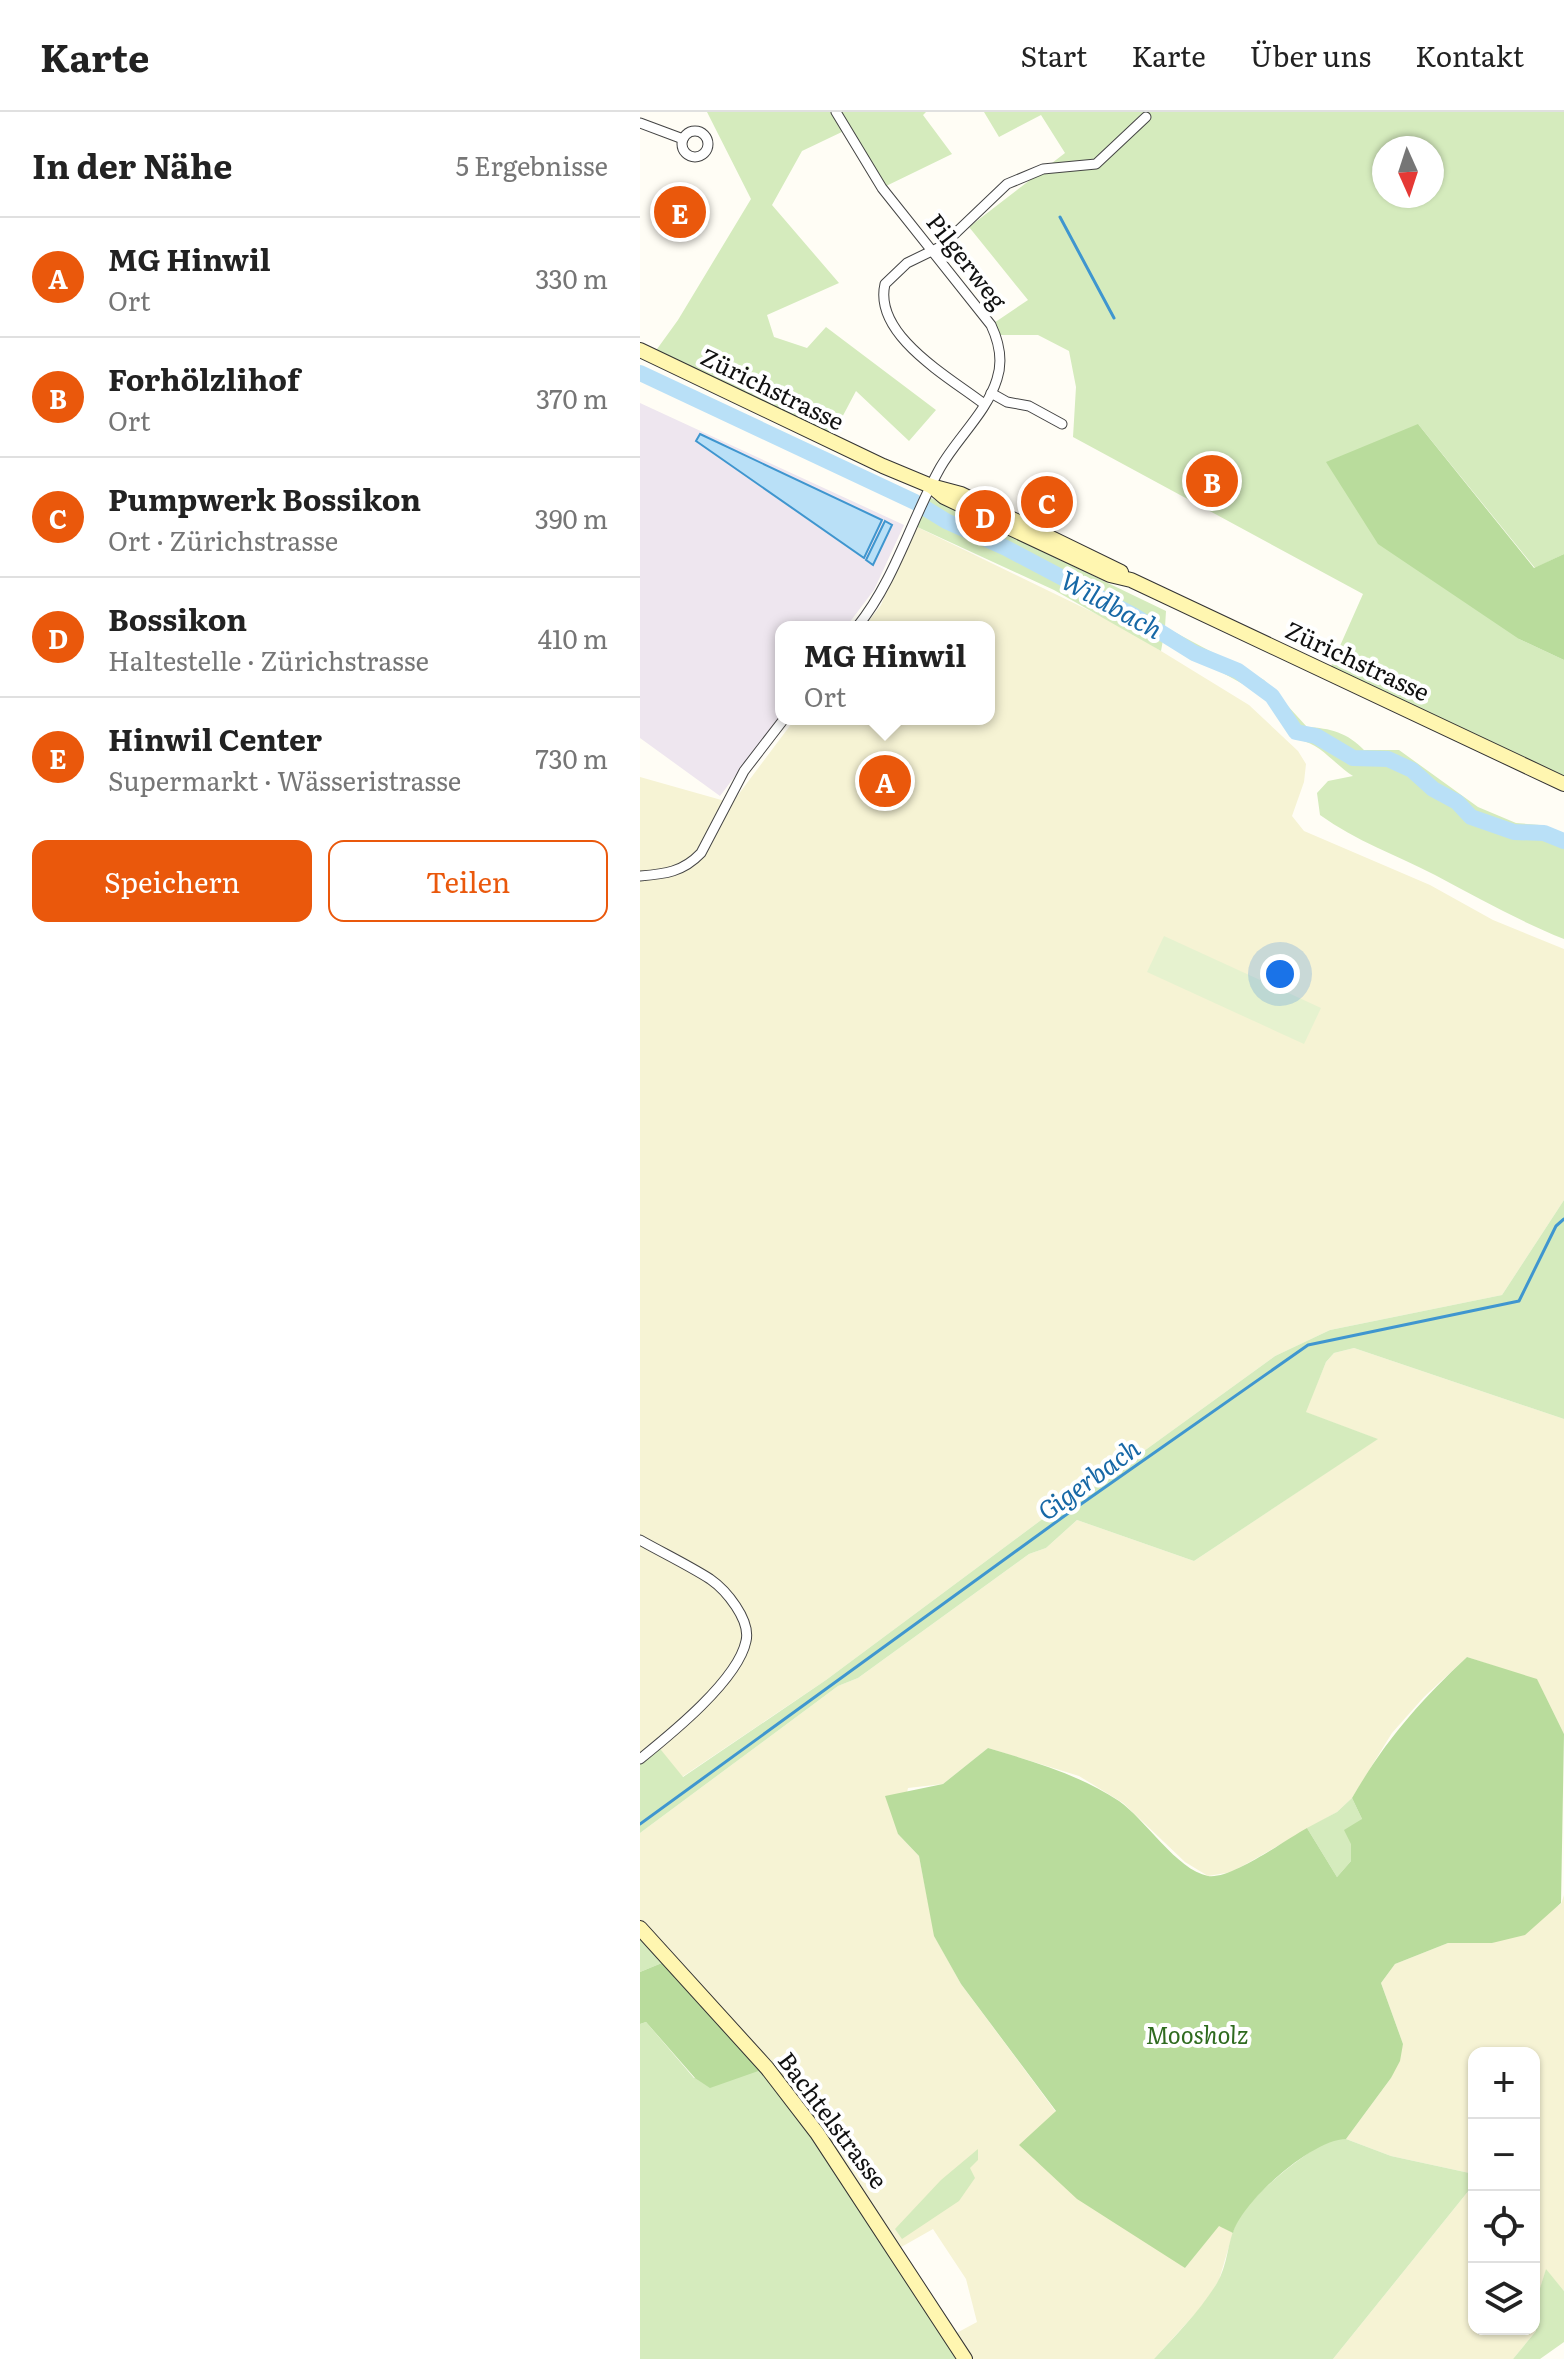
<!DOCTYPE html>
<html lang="de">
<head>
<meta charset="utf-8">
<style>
	:root { --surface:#fff; --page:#f2f2f2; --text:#222; --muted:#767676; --line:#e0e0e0; --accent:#ea580c }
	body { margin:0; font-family:Literata,serif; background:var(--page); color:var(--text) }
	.controls { position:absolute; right:24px; bottom:24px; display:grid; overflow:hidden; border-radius:16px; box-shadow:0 2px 6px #0004 }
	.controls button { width:72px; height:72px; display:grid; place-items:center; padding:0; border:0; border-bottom:2px solid var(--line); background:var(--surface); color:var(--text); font:40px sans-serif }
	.compass { position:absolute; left:732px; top:24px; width:72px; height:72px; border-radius:50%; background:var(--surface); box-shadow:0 2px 6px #0004; rotate:177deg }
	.you { position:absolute; left:640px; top:862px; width:28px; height:28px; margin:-20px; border:6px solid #fff; border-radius:50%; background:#1a73e8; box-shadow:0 0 0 12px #1a73e833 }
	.badge { display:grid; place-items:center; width:52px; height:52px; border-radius:50%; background:var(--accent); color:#fff; font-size:26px; font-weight:700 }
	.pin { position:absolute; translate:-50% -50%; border:4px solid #fff; box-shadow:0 2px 8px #0006 }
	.popup { position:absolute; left:135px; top:509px; width:220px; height:104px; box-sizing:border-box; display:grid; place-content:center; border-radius:16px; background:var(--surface); filter:drop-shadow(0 2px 6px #0005); font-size:26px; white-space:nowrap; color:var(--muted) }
	.popup b { font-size:30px; color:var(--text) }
	.popup::after { content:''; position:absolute; left:50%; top:100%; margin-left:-16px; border:16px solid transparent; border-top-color:var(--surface) }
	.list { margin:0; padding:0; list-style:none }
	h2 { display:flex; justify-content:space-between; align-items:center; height:104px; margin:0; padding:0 32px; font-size:34px }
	h2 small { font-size:26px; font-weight:400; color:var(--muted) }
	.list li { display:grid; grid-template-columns:52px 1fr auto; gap:24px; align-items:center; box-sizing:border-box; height:120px; padding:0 32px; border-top:2px solid var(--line) }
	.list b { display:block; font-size:30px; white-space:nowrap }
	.list p { margin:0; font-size:26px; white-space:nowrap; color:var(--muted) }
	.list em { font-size:26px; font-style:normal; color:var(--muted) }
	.actions { display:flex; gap:16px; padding:24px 32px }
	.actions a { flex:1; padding:18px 0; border:2px solid var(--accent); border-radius:16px; text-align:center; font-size:28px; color:var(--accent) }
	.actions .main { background:var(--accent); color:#fff }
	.icon { flex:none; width:44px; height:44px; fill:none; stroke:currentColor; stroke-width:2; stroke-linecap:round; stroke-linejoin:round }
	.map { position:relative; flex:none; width:924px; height:2247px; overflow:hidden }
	header { display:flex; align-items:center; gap:48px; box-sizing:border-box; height:112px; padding:0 40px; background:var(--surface); border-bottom:2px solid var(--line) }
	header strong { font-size:38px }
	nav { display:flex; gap:44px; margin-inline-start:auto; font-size:28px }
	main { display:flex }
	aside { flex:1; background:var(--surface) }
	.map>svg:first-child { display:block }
</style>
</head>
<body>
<header>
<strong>Karte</strong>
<nav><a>Start</a><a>Karte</a><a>Über uns</a><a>Kontakt</a></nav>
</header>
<main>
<aside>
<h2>In der Nähe<small>5 Ergebnisse</small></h2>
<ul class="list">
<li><span class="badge">A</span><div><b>MG Hinwil</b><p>Ort</p></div><em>330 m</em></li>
<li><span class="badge">B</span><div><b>Forhölzlihof</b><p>Ort</p></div><em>370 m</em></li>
<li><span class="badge">C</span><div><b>Pumpwerk Bossikon</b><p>Ort · Zürichstrasse</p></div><em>390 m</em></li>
<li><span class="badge">D</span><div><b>Bossikon</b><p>Haltestelle · Zürichstrasse</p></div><em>410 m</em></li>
<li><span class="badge">E</span><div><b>Hinwil Center</b><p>Supermarkt · Wässeristrasse</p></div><em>730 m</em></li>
</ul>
<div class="actions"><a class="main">Speichern</a><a>Teilen</a></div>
</aside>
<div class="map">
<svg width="924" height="2247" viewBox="0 0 924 2247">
	<rect width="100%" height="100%" fill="#fffdf5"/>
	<!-- industrial -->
	<polygon fill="#eee6ef" points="0,291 264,413 234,478 206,515 141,515 141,603 80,684 0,626"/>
	<!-- farmland -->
	<g fill="#f6f3d4">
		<polygon points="273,413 477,512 609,593 658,639 666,652 664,670 652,704 664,719 790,773 853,808 924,837 924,1088 862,1183 690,1218 635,1244 435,1389 420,1394 186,1568 42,1665 17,1634 0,1647 0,665 92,691 155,607 349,607 349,515 224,515 241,493"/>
		<polygon points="714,1236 924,1307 924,1622 897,1568 827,1545 784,1585 752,1621 712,1686 697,1700 592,1760 568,1764 545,1750 483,1691 439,1664 348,1636 303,1672 268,1676 258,1722 279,1744 295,1825 321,1872 416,2000 380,2033 545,2156 579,2113 593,2121 579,2168 564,2192 514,2247 325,2247 311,2224 337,2210 326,2167 293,2117 256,2138 0,1816 0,1721 198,1574 218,1566 389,1442 406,1436 437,1408 554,1449 737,1327 665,1300 686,1250 694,1241"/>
		<polygon points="924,1783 924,2179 906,2158 894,2195 896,2219 873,2247 693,2247 834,2072 834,2217 894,2217 894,1941 834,1941 834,2062 751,2044 706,2027 751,1966 763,1932 741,1871 755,1852 808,1831 852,1831 921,1792"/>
	</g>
	<!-- green -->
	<g fill="#d5ebbd" fill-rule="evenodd">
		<polygon points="67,0 286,0 283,3 312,42 242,76 206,18 162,39 132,93 199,171 127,203 134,225 167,236 186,215 296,298 269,329 216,279 189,330 12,244 38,208 111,87"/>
		<path d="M344 0H924V442L895 456 778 312 879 527 924 548V677L688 561 723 482 433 325 436 275 429 239 398 223H359L351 213 388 188 329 115 425 41 401 3 359 25ZM744 36H792V84H744Z"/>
		<path d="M287 384 526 499 525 515 624 568 667 615C690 616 708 621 724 638H759L838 695 876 711 900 713 924 724V827C879 809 838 786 795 763 756 743 716 729 680 703L677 681 688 669 713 664C695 653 680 631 659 628L621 582 523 528 521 539 414 478 273 413Z"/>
		<polygon points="924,1088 924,1307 714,1236 694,1241 686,1250 666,1300 738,1327 554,1449 437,1408 406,1436 389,1442 218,1566 198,1574 0,1721 0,1647 17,1633 43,1665 186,1568 420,1394 435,1389 635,1244 690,1218 862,1183"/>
		<polygon points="712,1686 722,1707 711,1732 711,1749 697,1765 667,1716 697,1700"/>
		<polygon points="0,1816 29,1848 0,1860"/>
		<polygon points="6,1910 54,1966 127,1956 325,2247 0,2247 0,1912"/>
		<path d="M692 2027H706L751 2044 834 2062V2072L693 2247H514C536 2223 560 2199 577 2171 588 2153 587 2131 596 2112 608 2085 665 2040 692 2027Z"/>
		<polygon points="338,2037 338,2048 330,2056 335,2066 319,2089 262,2127 255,2117 301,2068"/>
		<polygon points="906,2157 924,2179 924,2230 900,2247 873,2247 896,2219 894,2195"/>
	</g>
	<!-- forest -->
	<g fill="#b9dc9c">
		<polygon points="778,312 894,456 924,442 924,548 879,527 738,432 686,350"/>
		<path d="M827 1545 897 1567 924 1622 921 1791 885 1823 852 1831H808L755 1852 741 1871 763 1932 760 1949 751 1966 706 2027C673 2027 602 2089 593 2121L579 2114 545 2156 437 2087 379 2033 416 1999 321 1872 294 1824 279 1744 258 1722 245 1684 303 1672 348 1636C394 1650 438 1662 479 1689 505 1707 537 1758 568 1764 591 1768 645 1728 667 1716L697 1765 711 1749V1732L704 1718 722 1707 712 1686C745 1629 779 1590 827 1545Z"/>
		<polygon points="29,1848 127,1956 70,1976 55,1966 6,1910 0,1912 0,1860"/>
	</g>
	<!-- pitch -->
	<polygon fill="#e6f2cf" points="524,824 681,896 664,932 507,860"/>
	<!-- water -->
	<g fill="#b9e0f7" stroke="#3f96cf" stroke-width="2">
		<polygon points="60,322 242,408 224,446 56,329"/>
		<polygon points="245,409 252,413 233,453 226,448"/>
	</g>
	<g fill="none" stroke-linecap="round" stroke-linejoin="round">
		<!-- stream -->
		<g stroke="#3f96cf" stroke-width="3">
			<polyline points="420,105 474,206"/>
			<polyline points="0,1712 434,1397 668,1233 879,1189 916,1114 924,1107"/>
		</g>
		<!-- river -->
		<polyline stroke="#b9e0f7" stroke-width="16" points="0,261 275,390 306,409 366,436 493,503 554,541 598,559 632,584 656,620 676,624 713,646 748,647 772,658 793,677 817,690 831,705 874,720 904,721 924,729"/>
		<!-- street casing -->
		<g stroke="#444" stroke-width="11">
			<g id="street">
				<path d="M196 0 242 76 351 213C359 230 363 249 357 267 347 300 317 326 300 356 271 408 255 468 217 515"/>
				<polyline points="0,11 43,27"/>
				<circle cx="55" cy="32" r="13"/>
				<polyline points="351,281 367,290 389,294 422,312"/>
				<path d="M344 292C309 265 233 223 245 172L267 151 302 134 367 72 403 57 456 52 506 5"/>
				<path d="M0 764C25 762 43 760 61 741L104 659 144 607"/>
				<path d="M0 1428C23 1441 48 1453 70 1467 86 1478 111 1508 106 1529 98 1568 31 1622 0 1647"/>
			</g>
		</g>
		<!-- secondary casing -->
		<g stroke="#333" stroke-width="16">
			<g id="secondary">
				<polyline points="0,238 243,354 291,374 321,382 481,460"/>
				<polyline points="291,374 304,385 470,463 491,468 924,672"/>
				<polyline points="0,1816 127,1956 177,2021 325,2247"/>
			</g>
		</g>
		<!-- street -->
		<use href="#street" stroke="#fff" stroke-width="9"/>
		<!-- secondary -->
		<use href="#secondary" stroke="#fff6b0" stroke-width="14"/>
	</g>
	<g text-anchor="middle" stroke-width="8" stroke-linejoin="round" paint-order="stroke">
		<!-- street labels -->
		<g font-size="24" fill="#111" stroke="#fff">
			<text transform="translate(326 150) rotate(52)" y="8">Pilgerweg</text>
			<text transform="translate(132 278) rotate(26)" y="8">Zürichstrasse</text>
			<text transform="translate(717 550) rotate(25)" y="8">Zürichstrasse</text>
			<text transform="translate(192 2009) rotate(53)" y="8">Bachtelstrasse</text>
		</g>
		<!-- park labels -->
		<g font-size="24" font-style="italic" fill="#2f6b1f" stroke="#fff">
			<text x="557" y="1932">Moosholz</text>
		</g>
		<!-- water labels -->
		<g font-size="26" font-style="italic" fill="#1768a6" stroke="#fff">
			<text transform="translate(471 493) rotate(29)" y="9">Wildbach</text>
			<text transform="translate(449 1368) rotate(-36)" y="9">Gigerbach</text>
		</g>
	</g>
</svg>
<div class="controls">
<button>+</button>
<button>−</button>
<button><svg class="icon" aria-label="locate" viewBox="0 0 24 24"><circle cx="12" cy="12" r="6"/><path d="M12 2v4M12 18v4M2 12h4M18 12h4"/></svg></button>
<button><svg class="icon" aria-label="layers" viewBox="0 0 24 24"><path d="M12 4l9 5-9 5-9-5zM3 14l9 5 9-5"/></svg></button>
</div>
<svg class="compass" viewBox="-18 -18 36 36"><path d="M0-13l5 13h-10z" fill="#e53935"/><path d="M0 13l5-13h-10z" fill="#767676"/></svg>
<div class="you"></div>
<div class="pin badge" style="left:245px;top:669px">A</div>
<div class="popup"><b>MG Hinwil</b>Ort</div>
<div class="pin badge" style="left:572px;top:369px">B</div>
<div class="pin badge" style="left:407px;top:390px">C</div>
<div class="pin badge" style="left:345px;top:404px">D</div>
<div class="pin badge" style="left:40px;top:100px">E</div>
</div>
</main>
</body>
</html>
